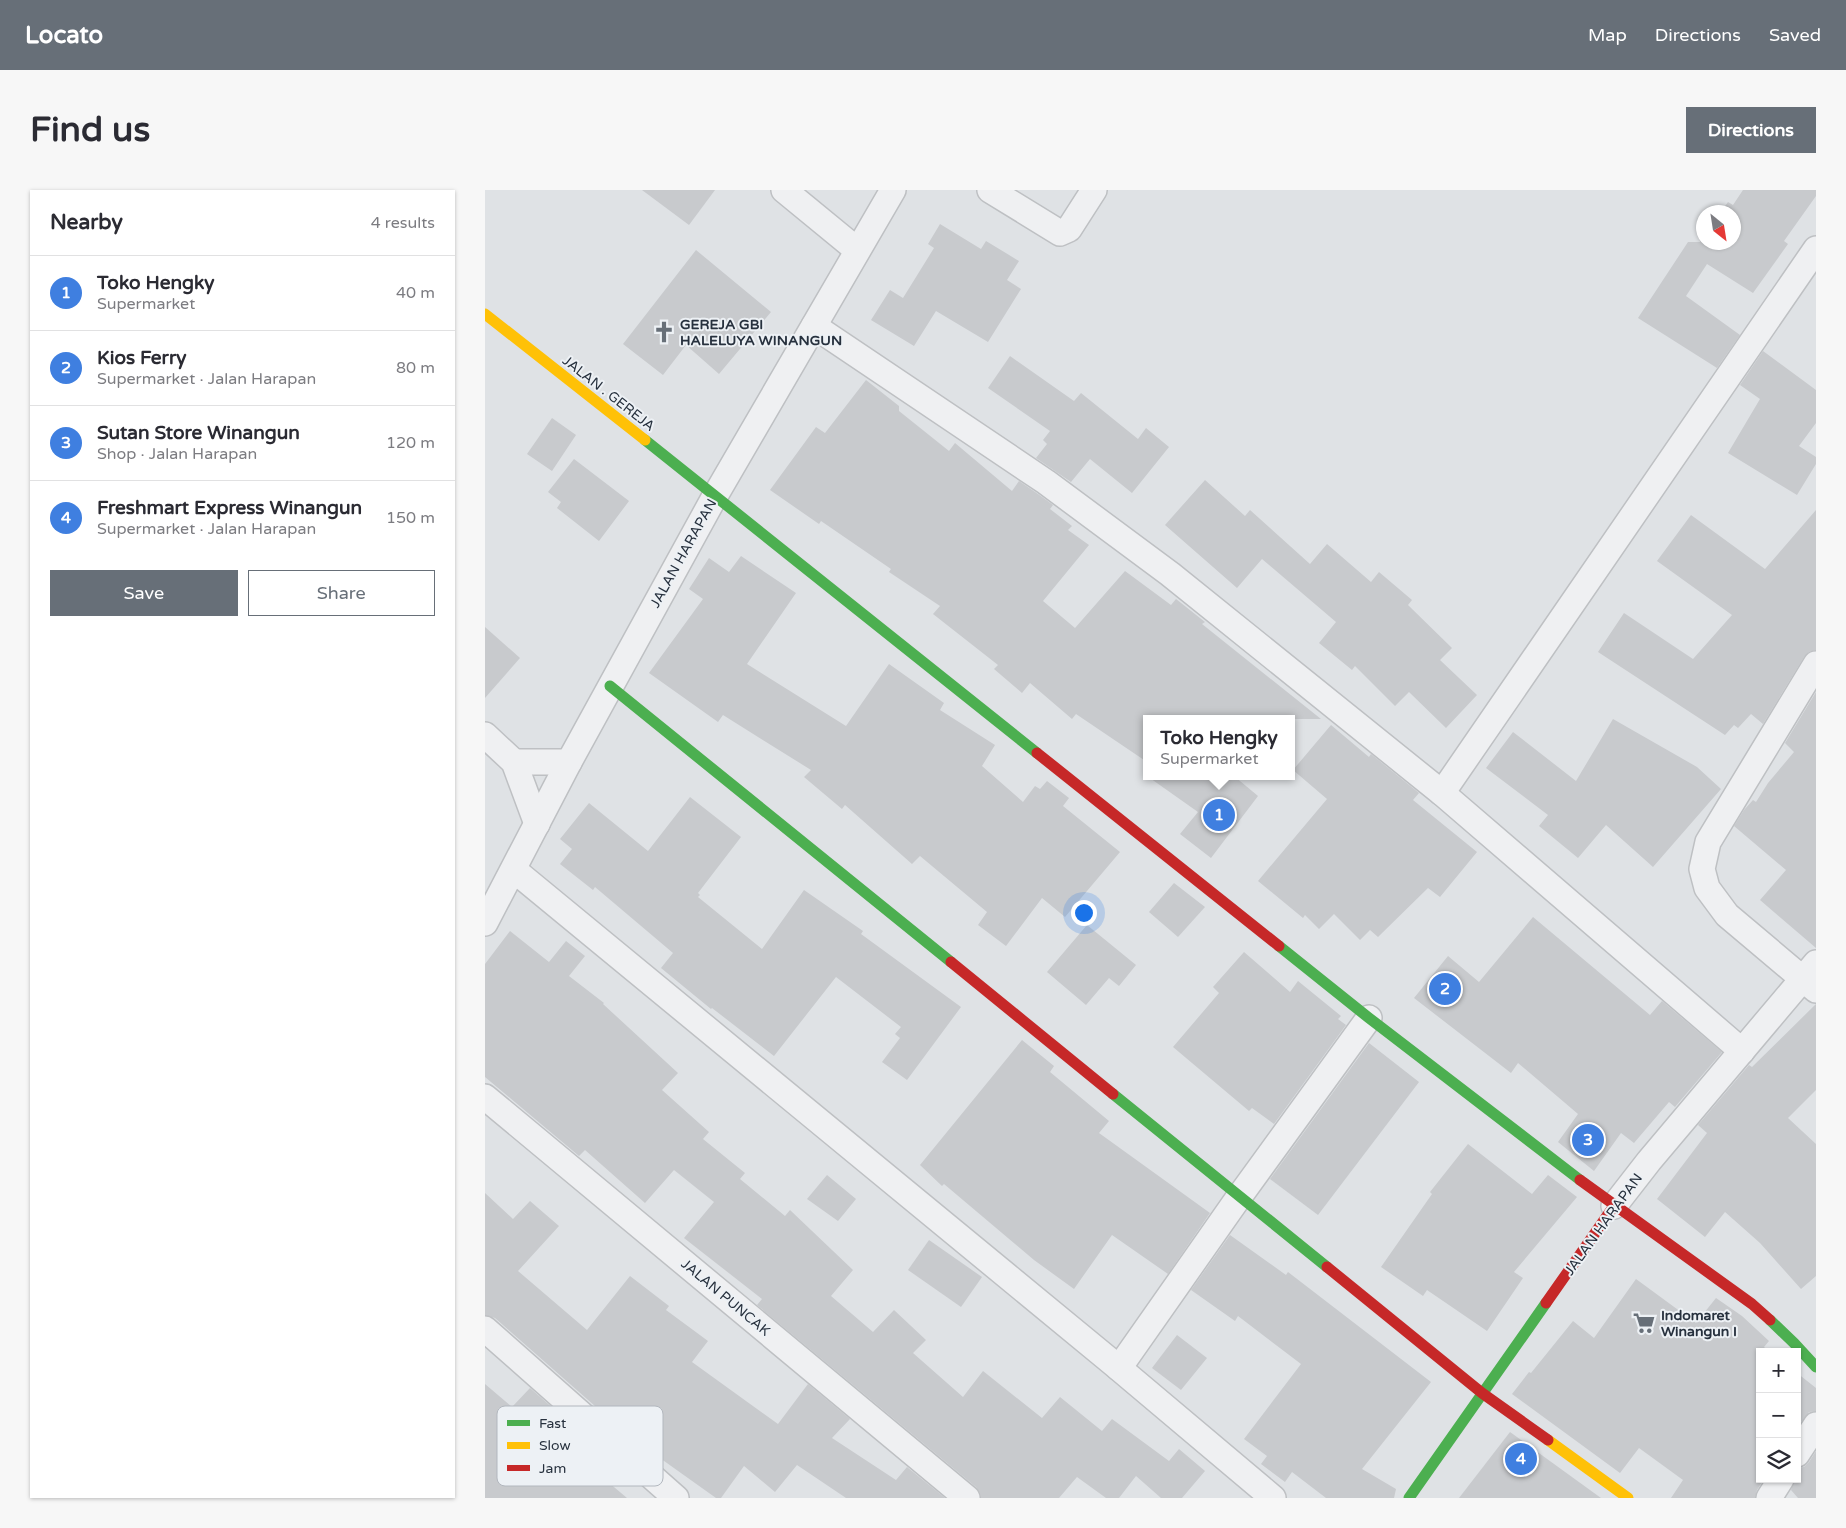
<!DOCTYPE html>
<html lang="en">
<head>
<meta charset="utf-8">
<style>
	:root { --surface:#fff; --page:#f7f7f7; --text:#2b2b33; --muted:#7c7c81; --line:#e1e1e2; --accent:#676f78 }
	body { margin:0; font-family:"Varela Round",sans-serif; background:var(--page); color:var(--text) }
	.controls { position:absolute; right:15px; bottom:15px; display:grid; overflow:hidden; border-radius:0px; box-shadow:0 1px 4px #0004 }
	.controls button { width:45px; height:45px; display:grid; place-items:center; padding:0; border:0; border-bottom:1px solid var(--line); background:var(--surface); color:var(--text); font:25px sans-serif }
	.compass { position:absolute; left:1211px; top:15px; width:45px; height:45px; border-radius:50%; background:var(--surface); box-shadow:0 1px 4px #0004; rotate:150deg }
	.you { position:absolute; left:598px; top:722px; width:18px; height:18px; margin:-12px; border:4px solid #fff; border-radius:50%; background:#1a73e8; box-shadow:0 0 0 8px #1a73e833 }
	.badge { display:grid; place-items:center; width:32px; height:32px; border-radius:50%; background:var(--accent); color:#fff; font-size:16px; font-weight:700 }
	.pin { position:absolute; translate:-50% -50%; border:2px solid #fff; box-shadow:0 1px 5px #0006 }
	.popup { position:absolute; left:658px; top:525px; width:152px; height:65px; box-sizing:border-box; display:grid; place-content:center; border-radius:0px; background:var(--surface); filter:drop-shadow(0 1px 4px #0005); font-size:16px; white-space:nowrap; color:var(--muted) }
	.popup b { font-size:19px; color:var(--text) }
	.popup::after { content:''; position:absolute; left:50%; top:100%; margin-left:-10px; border:10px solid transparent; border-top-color:var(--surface) }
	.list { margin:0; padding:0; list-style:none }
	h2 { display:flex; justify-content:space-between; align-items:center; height:65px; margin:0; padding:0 20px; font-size:21px }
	h2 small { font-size:16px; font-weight:400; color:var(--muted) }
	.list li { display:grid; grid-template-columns:32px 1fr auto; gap:15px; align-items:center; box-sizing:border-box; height:75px; padding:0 20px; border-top:1px solid var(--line) }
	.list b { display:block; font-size:19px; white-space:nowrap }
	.list p { margin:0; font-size:16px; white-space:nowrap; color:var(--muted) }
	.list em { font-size:16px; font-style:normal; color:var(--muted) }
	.actions { display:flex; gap:10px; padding:15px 20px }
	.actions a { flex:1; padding:11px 0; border:1px solid var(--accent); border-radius:0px; text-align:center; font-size:18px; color:var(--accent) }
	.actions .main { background:var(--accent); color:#fff }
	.icon { flex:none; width:28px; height:28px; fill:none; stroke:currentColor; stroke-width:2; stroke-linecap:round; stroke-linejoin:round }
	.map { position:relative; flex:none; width:1331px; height:1308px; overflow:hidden; border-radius:0px }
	header { display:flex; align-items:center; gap:30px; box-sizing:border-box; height:70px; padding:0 25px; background:var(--accent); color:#fff }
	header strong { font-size:24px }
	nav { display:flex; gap:28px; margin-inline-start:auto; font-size:18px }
	.intro { display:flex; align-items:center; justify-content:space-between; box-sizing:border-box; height:120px; padding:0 30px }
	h1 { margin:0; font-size:35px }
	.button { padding:12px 22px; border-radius:0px; background:var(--accent); color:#fff; font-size:18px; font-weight:700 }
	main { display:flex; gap:30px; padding:0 30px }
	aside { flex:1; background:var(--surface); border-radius:0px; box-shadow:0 1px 4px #0004 }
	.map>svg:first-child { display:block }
</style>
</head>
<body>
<header>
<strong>Locato</strong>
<nav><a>Map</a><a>Directions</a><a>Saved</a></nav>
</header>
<div class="intro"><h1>Find us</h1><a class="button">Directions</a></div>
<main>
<aside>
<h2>Nearby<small>4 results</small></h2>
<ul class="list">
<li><span class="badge" style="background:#3f7fe0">1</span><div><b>Toko Hengky</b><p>Supermarket</p></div><em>40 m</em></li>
<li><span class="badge" style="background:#3f7fe0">2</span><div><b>Kios Ferry</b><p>Supermarket · Jalan Harapan</p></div><em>80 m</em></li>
<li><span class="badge" style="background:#3f7fe0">3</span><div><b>Sutan Store Winangun</b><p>Shop · Jalan Harapan</p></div><em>120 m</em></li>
<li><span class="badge" style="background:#3f7fe0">4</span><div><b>Freshmart Express Winangun</b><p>Supermarket · Jalan Harapan</p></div><em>150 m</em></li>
</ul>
<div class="actions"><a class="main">Save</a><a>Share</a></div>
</aside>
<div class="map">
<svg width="1331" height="1308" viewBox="0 0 1331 1308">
	<rect width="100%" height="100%" fill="#dfe2e5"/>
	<!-- building -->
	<g fill="#c8cacd">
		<polygon points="157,0 230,0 204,35"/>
		<polygon points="1258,0 1331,0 1331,6 1299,51 1303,54 1268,103 1222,74 1201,106 1255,145 1232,178 1153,128 1203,52 1215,52 1218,47 1218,52 1248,52 1248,22 1236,22 1243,12 1248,15"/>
		<polygon points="455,34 496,59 501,51 534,71 522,90 536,99 503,152 451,121 429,156 386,130 405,100 418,108 449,58 443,54"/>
		<polygon points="211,60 286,122 234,184 201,155 178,185 138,154"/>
		<polygon points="1278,161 1331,200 1331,233 1314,256 1331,267 1331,274 1312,305 1243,263 1275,209 1255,195"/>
		<polygon points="525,166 589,211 596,203 653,249 661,238 684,257 647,303 605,269 586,292 551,268 562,254 558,250 565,241 503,198"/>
		<polygon points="381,190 414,216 414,221 464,261 470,253 527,301 534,291 553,304 568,315 565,319 587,336 583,340 604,355 558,411 590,438 640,381 686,415 691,409 720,432 717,434 836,529 662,529 662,572 591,524 587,529 545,493 537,503 509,479 513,475 448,424 455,416 404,382 406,379 336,331 334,334 285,300 331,237 340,243"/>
		<polygon points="67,228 91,245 67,281 42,264"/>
		<polygon points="89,269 144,311 114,351 72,318 76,312 63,302"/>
		<polygon points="720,290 760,326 765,320 825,374 842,354 886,392 894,382 927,410 923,415 967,458 955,470 992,505 961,538 924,502 910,516 870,476 867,480 834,453 851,432 777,369 752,398 680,335"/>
		<polygon points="1331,320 1331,460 1324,462 1319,467 1278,534 1266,524 1253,538 1249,535 1240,545 1113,462 1139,423 1208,469 1247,425 1172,371 1206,325 1280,379"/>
		<polygon points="256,366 311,403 262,474 361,536 404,474 459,513 455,520 510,555 497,576 538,612 550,596 555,599 562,591 584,608 578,616 635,662 580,727 557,708 521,756 493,735 502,722 435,666 427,674 360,615 357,619 319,587 326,580 238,525 233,532 164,483 218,409 204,399 224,368 244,382"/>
		<polygon points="0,437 35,468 0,508"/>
		<polygon points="1331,502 1331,758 1275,710 1301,680 1249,636 1259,620 1268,610 1271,612 1283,593 1309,562 1300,553"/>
		<polygon points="1128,529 1212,577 1236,599 1168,677 1121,635 1093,668 1054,636 1063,625 1001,578 1028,542 1091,591"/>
		<polygon points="846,535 884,567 886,564 934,603 928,610 992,662 955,707 943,698 893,747 885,740 875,750 849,724 834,739 820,725 818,728 773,691 842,609 808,580"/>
		<polygon points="662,586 749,586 773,606 726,668 695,644 713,622"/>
		<polygon points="205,607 256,647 213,703 215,705 213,707 277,759 319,700 378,741 376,744 476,817 422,890 397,872 415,848 410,844 416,837 351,787 289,866 227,818 226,819 176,778 188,763 110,697 108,700 75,674 87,659 75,649 104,613 163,661"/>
		<polygon points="689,693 720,717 693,747 664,722"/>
		<polygon points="1048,727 1165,825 1177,811 1237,862 1190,917 1184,912 1149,953 1136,943 1109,981 1073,952 1093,924 1033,873 1026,883 929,808 963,766 994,792"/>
		<polygon points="602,735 651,775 634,796 624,788 601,815 562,782"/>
		<polygon points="25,741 64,772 81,751 100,766 84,786 119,813 118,814 193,883 177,900 224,942 218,949 260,983 255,989 300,1026 305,1020 368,1080 346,1106 388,1142 409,1120 441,1150 428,1163 478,1207 498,1181 557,1228 575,1207 617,1241 627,1229 684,1271 694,1259 720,1281 697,1308 676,1308 651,1286 634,1308 621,1308 592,1287 574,1308 496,1308 495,1303 491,1297 272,1115 277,1109 199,1048 229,1012 189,980 160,1013 100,960 94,966 0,887 0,774"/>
		<polygon points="759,762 805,802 813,791 856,826 853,829 861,835 789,934 767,918 764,921 688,857 734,803 728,797"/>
		<polygon points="1331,814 1331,900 1303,928 1331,954 1331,1086 1316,1099 1275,1053 1240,1022 1220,1047 1172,1009 1222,943 1213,935 1264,875 1267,877"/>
		<polygon points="537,850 569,876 565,882 624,931 614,943 725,1023 683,1084 627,1045 589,1099 549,1070 459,994 457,996 435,975"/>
		<polygon points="884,853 934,892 833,1025 785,989"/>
		<polygon points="983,954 1047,1004 1063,985 1092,1007 1029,1082 1038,1088 1002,1141 942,1100 938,1106 896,1077 947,1004 945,1002"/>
		<polygon points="342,985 371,1009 353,1031 322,1009"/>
		<polygon points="0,1003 28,1029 45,1011 74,1036 33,1081 102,1140 145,1086 184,1116 181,1120 223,1151 207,1172 293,1234 323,1194 365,1229 347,1248 411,1290 422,1277 460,1308 361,1308 312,1275 290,1302 259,1276 236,1308 231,1308 144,1246 10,1128 0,1125"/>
		<polygon points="745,1045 801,1085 803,1082 946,1192 877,1279 911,1299 909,1308 841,1308 807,1282 800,1292 776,1274 782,1266 759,1249 816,1174 753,1126 750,1131 706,1100"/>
		<polygon points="444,1050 497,1087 476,1117 423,1080"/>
		<polygon points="1151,1089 1211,1133 1231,1108 1257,1126 1284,1151 1279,1157 1284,1162 1275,1162 1275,1289 1279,1289 1272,1300 1270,1308 1186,1308 1198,1290 1154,1258 1135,1283 1027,1204 1044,1182 1046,1183 1088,1131 1109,1148"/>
		<polygon points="692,1145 722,1168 696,1200 667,1178"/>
		<polygon points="1312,1183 1331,1198 1331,1221 1324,1222 1312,1237"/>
		<polygon points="0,1194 27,1217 45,1198 78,1227 65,1243 142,1308 0,1308"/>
		<polygon points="1025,1242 1116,1308 974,1308"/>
		<polygon points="1331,1261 1331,1308 1313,1308 1306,1300 1310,1289 1312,1289 1312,1278 1319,1277 1324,1272"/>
	</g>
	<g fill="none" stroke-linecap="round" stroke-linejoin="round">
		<!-- street casing -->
		<g stroke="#bec0c3" stroke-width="28">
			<g id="street">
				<polyline points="299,0 372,60"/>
				<polyline points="505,0 575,43 584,39 609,0"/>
				<polyline points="329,136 561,292 685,384 957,603 1257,861"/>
				<polyline points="1331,474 1223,652 1217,679 1222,698 1242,725 1331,800"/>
				<polyline points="0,545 29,572 52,634"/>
				<polyline points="29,572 84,572"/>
				<polyline points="957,603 1331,59"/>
				<polyline points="29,680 629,1174 788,1308"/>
				<polyline points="0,733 84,572 230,306 408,0"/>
				<polyline points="0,907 482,1308"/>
				<polyline points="1129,1016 1164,971 1331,773"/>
				<polyline points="0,1139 191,1308"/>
				<polyline points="634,1178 754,1007 884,828"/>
				<polyline points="1312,1264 1331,1235"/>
				<polyline points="1284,1308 1296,1289"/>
			</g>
		</g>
		<!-- street -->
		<use href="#street" stroke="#eff0f2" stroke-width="25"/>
		<!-- fast -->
		<g stroke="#4caf50" stroke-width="11">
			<polyline points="160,250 552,563"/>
			<polyline points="125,496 466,772"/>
			<polyline points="794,756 884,828 1095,990"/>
			<polyline points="628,904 842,1077"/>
			<polyline points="1285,1130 1309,1153 1331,1177"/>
			<polyline points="924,1308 1061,1113"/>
		</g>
		<!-- slow -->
		<g stroke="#ffc107" stroke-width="11">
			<polyline points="0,124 160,250"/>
			<polyline points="1063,1250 1143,1308"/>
		</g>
		<!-- jam -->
		<g stroke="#c62828" stroke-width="11">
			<polyline points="552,563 794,756"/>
			<polyline points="466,772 628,904"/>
			<polyline points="1095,990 1267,1114 1285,1130"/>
			<polyline points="842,1077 997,1203 1063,1250"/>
			<polyline points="1061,1113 1129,1016"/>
		</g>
	</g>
	<!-- icons -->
	<defs>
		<g id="church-bare" transform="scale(1.725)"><path d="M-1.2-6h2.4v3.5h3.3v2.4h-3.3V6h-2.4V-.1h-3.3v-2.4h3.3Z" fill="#676f78" stroke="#edf1f5" stroke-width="2.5" paint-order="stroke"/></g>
		<g id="supermarket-bare" transform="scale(1.725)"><path d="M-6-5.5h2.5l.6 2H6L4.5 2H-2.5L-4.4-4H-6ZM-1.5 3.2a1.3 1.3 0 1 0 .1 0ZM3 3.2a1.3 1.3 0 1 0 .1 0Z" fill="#676f78" stroke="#edf1f5" stroke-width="2.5" paint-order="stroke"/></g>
	</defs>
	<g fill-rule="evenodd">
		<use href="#church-bare" x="179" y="142"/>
		<use href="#supermarket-bare" x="1159" y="1133"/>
	</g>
	<g text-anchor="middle" stroke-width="4" stroke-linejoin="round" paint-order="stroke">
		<!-- poi labels -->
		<g font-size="14" font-weight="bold" fill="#27313e" stroke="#edf1f5" text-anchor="start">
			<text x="195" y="139">GEREJA GBI<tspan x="195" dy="16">HALELUYA WINANGUN</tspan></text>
			<text x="1176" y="1130">Indomaret<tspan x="1176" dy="16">Winangun I</tspan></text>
		</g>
		<!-- street labels -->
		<g font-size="14" fill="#27313e" stroke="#edf1f5">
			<text transform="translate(124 203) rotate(38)" y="5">JALAN . GEREJA</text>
			<text transform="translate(198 363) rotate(-61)" y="5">JALAN HARAPAN</text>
			<text transform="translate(1118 1034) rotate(-54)" y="5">JALAN HARAPAN</text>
			<text transform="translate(241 1107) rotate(40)" y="5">JALAN PUNCAK</text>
		</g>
	</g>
	<!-- legend -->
	<rect x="12" y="1216" width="166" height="80" rx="8" fill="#edf1f5" stroke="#b2b7be" stroke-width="1"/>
	<rect x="22" y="1230" width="23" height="6" fill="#4caf50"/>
	<rect x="22" y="1252" width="23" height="7" fill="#ffc107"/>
	<rect x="22" y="1275" width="23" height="6" fill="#c62828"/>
	<g font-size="14" fill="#27313e">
		<text x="54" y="1238">Fast</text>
		<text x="54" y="1260">Slow</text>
		<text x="54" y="1283">Jam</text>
	</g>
</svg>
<div class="controls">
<button>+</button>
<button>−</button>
<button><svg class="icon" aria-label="layers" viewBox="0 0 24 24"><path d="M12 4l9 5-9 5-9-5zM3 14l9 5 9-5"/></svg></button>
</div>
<svg class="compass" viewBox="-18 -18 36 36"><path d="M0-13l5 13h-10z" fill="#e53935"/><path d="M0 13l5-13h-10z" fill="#7c7c81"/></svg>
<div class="you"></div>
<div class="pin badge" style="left:734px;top:625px;background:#3f7fe0">1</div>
<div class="popup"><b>Toko Hengky</b>Supermarket</div>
<div class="pin badge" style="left:960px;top:799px;background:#3f7fe0">2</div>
<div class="pin badge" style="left:1103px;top:950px;background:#3f7fe0">3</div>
<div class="pin badge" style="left:1036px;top:1269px;background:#3f7fe0">4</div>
</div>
</main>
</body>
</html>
